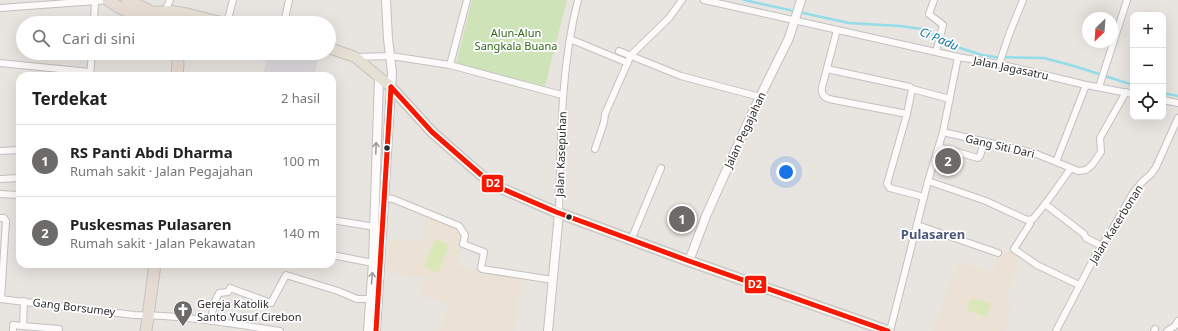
<!DOCTYPE html>
<html lang="id">
<head>
<meta charset="utf-8">
<style>
	:root { --surface:#fff; --page:#f2f2f2; --text:#222; --muted:#767676; --line:#e0e0e0; --accent:#6c6b6a }
	body { margin:0; font-family:"Noto Sans",sans-serif; background:var(--page); color:var(--text) }
	.controls { position:absolute; right:12px; top:12px; display:grid; overflow:hidden; border-radius:8px; box-shadow:0 4px 16px #0002 }
	.controls button { width:36px; height:36px; display:grid; place-items:center; padding:0; border:0; border-bottom:1px solid var(--line); background:var(--surface); color:var(--text); font:20px sans-serif }
	.compass { position:absolute; left:1082px; top:12px; width:36px; height:36px; border-radius:50%; background:var(--surface); box-shadow:0 4px 16px #0002; rotate:205deg }
	.you { position:absolute; left:786px; top:172px; width:14px; height:14px; margin:-10px; border:3px solid #fff; border-radius:50%; background:#1a73e8; box-shadow:0 0 0 6px #1a73e833 }
	.badge { display:grid; place-items:center; width:26px; height:26px; border-radius:50%; background:var(--accent); color:#fff; font-size:13px; font-weight:700 }
	.pin { position:absolute; translate:-50% -50%; border:2px solid #fff; box-shadow:0 1px 4px #0006 }
	.list { margin:0; padding:0; list-style:none }
	h2 { display:flex; justify-content:space-between; align-items:center; height:52px; margin:0; padding:0 16px; font-size:17px }
	h2 small { font-size:13px; font-weight:400; color:var(--muted) }
	.list li { display:grid; grid-template-columns:26px 1fr auto; gap:12px; align-items:center; box-sizing:border-box; height:72px; padding:0 16px; border-top:1px solid var(--line) }
	.list b { display:block; font-size:15px; white-space:nowrap }
	.list p { margin:0; font-size:13px; white-space:nowrap; color:var(--muted) }
	.list em { font-size:13px; font-style:normal; color:var(--muted) }
	.icon { flex:none; width:22px; height:22px; fill:none; stroke:currentColor; stroke-width:2; stroke-linecap:round; stroke-linejoin:round }
	.map { position:relative; flex:none; width:1178px; height:331px; overflow:hidden }
	.search { position:absolute; background:var(--surface); box-shadow:0 4px 16px #0002; left:16px; top:16px; width:320px; height:44px; display:flex; align-items:center; gap:10px; box-sizing:border-box; padding:0 14px; border-radius:22px; color:var(--muted); font-size:15px }
	.panel { position:absolute; background:var(--surface); box-shadow:0 4px 16px #0002; left:16px; top:72px; width:320px; height:196px; border-radius:12px }
	.map>svg:first-child { display:block }
</style>
</head>
<body>
<div class="map">
<svg width="1178" height="331" viewBox="0 0 1178 331">
	<rect width="100%" height="100%" fill="#e8e4e0"/>
	<!-- industrial -->
	<polygon fill="#dbd9db" points="268,53 319,53 314,76 263,76"/>
	<!-- education -->
	<g fill="#ebe1d4">
		<polygon points="426,213 459,227 464,235 457,266 523,276 515,308 520,310 513,331 440,331 448,304 419,295 425,278 416,276 415,278 387,272 389,240 425,241"/>
		<polygon points="1000,250 1020,255 1006,296 1011,302 1005,331 933,331 958,261 992,273"/>
	</g>
	<!-- green -->
	<polygon fill="#cfe3b8" points="472,0 567,0 545,86 456,64"/>
	<!-- pitch -->
	<g fill="#dae7b6">
		<polygon points="435,239 449,245 438,273 424,267"/>
		<polygon points="971,298 991,304 986,317 967,310"/>
	</g>
	<g fill="none" stroke-linecap="round" stroke-linejoin="round">
		<!-- stream -->
		<g stroke="#93dde9" stroke-width="2.5">
			<polyline points="744,0 849,23 900,26 922,29 960,48 982,55 995,57 1044,58 1074,66 1133,85"/>
			<polyline points="1163,93 1178,96"/>
		</g>
		<!-- minor casing -->
		<g stroke="#c2c1c1" stroke-width="8">
			<g id="minor">
				<polyline points="704,0 958,57 999,64 1086,85 1133,94"/>
				<polyline points="934,0 929,14 943,25 936,52"/>
				<polyline points="0,8 110,0"/>
				<polyline points="165,11 170,0"/>
				<polyline points="94,23 95,1"/>
				<polyline points="227,23 233,0"/>
				<polyline points="284,23 289,0"/>
				<path d="M837 30 822 87C821 93 823 97 829 99L907 114"/>
				<polyline points="570,39 628,63"/>
				<polyline points="619,51 681,76 760,97"/>
				<polyline points="355,57 391,56 450,65 562,95"/>
				<polyline points="0,63 90,72"/>
				<polyline points="999,64 1010,32 1023,0"/>
				<polyline points="450,65 467,0"/>
				<polyline points="827,69 910,87 912,89 950,99"/>
				<polyline points="90,75 92,53"/>
				<polyline points="1099,87 1127,0"/>
				<polyline points="912,89 907,114 887,184 890,188 924,197"/>
				<polyline points="1163,100 1178,103"/>
				<polyline points="943,132 1034,153 1071,168"/>
				<polyline points="939,147 978,158 980,156 984,142"/>
				<polyline points="595,149 604,122 605,114 631,55 669,18 682,0"/>
				<polyline points="0,151 20,150"/>
				<polyline points="1056,162 1086,85"/>
				<polyline points="0,179 20,178"/>
				<polyline points="928,181 986,201 1027,220 1033,219 1049,199 1071,168 1078,171 1086,170 1092,165 1101,152 1100,138 1126,92"/>
				<polyline points="0,194 18,195"/>
				<polyline points="384,198 393,199 459,226 465,235 463,244 484,252 481,268 482,269 553,280"/>
				<polyline points="1045,204 1084,234 1086,238 1102,246"/>
				<path d="M559 213C561 142 560 69 578 0"/>
				<polyline points="0,218 4,218 6,221 1,299"/>
				<polyline points="332,220 375,227"/>
				<polyline points="1030,220 1030,224 1014,249 1037,265 1079,285"/>
				<polyline points="917,225 998,253"/>
				<polyline points="631,240 661,168"/>
				<polyline points="332,255 373,263"/>
				<path d="M0 299 134 315C182 315 233 324 280 331"/>
				<polyline points="211,321 214,303 219,293 228,292 230,288 271,303 286,275 338,291 357,299 373,299"/>
				<polyline points="23,326 59,329"/>
				<polyline points="13,331 13,325 23,326 24,301"/>
				<polyline points="890,331 928,181 943,132 958,57"/>
				<polyline points="1056,331 1095,256 1113,228 1133,193 1141,183 1151,174 1156,167 1178,118"/>
				<polyline points="1154,331 1155,329"/>
				<polyline points="1167,331 1175,326 1178,321"/>
			</g>
		</g>
		<!-- tertiary casing -->
		<g stroke="#c2c1c1" stroke-width="10">
			<g id="tertiary">
				<polyline points="689,261 706,216 753,111 789,38 801,0"/>
				<polyline points="368,331 373,263 379,78"/>
				<polyline points="376,331 392,72 388,39 386,0"/>
				<polyline points="548,331 559,213"/>
			</g>
		</g>
		<!-- primary casing -->
		<g stroke="#c4c3c1" stroke-width="12">
			<g id="primary">
				<polyline points="152,12 172,11 189,14 225,23"/>
				<polyline points="329,48 355,57 391,87 432,132 474,169 487,180 503,189 556,212 689,261 888,331"/>
			</g>
		</g>
		<!-- trunk casing -->
		<g stroke="#c4c3c1" stroke-width="13">
			<g id="trunk">
				<polyline points="108,0 118,7 148,20 160,20"/>
				<polyline points="127,0 152,12 162,23"/>
				<polyline points="177,76 178,64 177,53"/>
				<polyline points="146,331 155,264"/>
			</g>
		</g>
		<!-- minor -->
		<use href="#minor" stroke="#fcfbfa" stroke-width="6"/>
		<!-- tertiary -->
		<use href="#tertiary" stroke="#fcfbfa" stroke-width="8"/>
		<!-- primary -->
		<use href="#primary" stroke="#e6dfd3" stroke-width="10"/>
		<!-- trunk -->
		<use href="#trunk" stroke="#e7dcd3" stroke-width="11"/>
		<!-- bus-1 casing -->
		<g stroke="#fff" stroke-width="8">
			<g id="bus-1">
				<polyline points="391,87 432,132 487,180 503,189 556,212 689,261 888,331"/>
				<polyline points="376,331 391,87"/>
			</g>
		</g>
		<!-- bus-1 -->
		<use href="#bus-1" stroke="#f61800" stroke-width="5"/>
	</g>
	<!-- one-way arrows -->
	<defs><path id="oneway-shaft" d="M-6 0H5M1.5-3L5.5 0L1.5 3" fill="none" stroke-width="1.6" stroke-linecap="round" stroke-linejoin="round"/></defs>
	<g stroke="#9e9d9c">
		<use href="#oneway-shaft" transform="translate(376 148) rotate(-88)"/>
		<use href="#oneway-shaft" transform="translate(372 278) rotate(-85)"/>
	</g>
	<!-- icons -->
	<defs>
		<g id="church-pin" transform="scale(1)"><path d="M0 17L-7.5 6A9.5 9.5 0 1 1 7.5 6Z" fill="#6c6b6a" stroke="#fff"/><path d="M-1.2-6h2.4v3.5h3.3v2.4h-3.3V6h-2.4V-.1h-3.3v-2.4h3.3Z" fill="#fff"/></g>
	</defs>
	<g fill-rule="evenodd">
		<use href="#church-pin" x="183" y="310"/>
	</g>
	<!-- markers -->
	<g fill="#2a2a2a" stroke="#fff" stroke-width="1.5">
		<circle cx="387" cy="148" r="3.5"/>
		<circle cx="569" cy="217" r="3.5"/>
	</g>
	<g text-anchor="middle" stroke-width="3.5" stroke-linejoin="round" paint-order="stroke">
		<!-- park labels -->
		<g font-size="11" fill="#33661a" stroke="#fff">
			<text x="516" y="37">Alun-Alun<tspan x="516" dy="13">Sangkala Buana</tspan></text>
		</g>
		<!-- street labels -->
		<g font-size="11" fill="#2a2a2a" stroke="#fff">
			<text transform="translate(1011 68) rotate(12)" y="4">Jalan Jagasatru</text>
			<text transform="translate(745 130) rotate(-65)" y="4">Jalan Pegajahan</text>
			<text transform="translate(1000 146) rotate(13)" y="4">Gang Siti Dari</text>
			<text transform="translate(561 154) rotate(-88)" y="4">Jalan Kasepuhan</text>
			<text transform="translate(1116 224) rotate(-58)" y="4">Jalan Kacerbonan</text>
			<text transform="translate(74 307) rotate(7)" y="4">Gang Borsumey</text>
		</g>
		<!-- poi labels -->
		<g font-size="11" fill="#2a2a2a" stroke="#fff" text-anchor="start">
			<text x="197" y="308">Gereja Katolik<tspan x="197" dy="13">Santo Yusuf Cirebon</tspan></text>
		</g>
		<!-- water labels -->
		<g font-size="12" font-style="italic" fill="#0e7999" stroke="#fff">
			<text transform="translate(939 39) rotate(23)" y="4">Ci Padu</text>
		</g>
		<!-- quarter labels -->
		<g font-size="13" font-weight="bold" fill="#4a587a" stroke="#fff">
			<text x="933" y="239">Pulasaren</text>
		</g>
	</g>
	<g stroke="#fff" stroke-width="1.5">
		<rect x="481" y="174" width="23" height="19" rx="4" fill="#f61800"/>
		<rect x="744" y="275" width="23" height="19" rx="4" fill="#f61800"/>
	</g>
	<g font-size="11" text-anchor="middle" font-weight="bold" fill="#fff">
		<text x="493" y="187">D2</text>
		<text x="755" y="288">D2</text>
	</g>
</svg>
<div class="controls">
<button>+</button>
<button>−</button>
<button><svg class="icon" aria-label="locate" viewBox="0 0 24 24"><circle cx="12" cy="12" r="6"/><path d="M12 2v4M12 18v4M2 12h4M18 12h4"/></svg></button>
</div>
<svg class="compass" viewBox="-18 -18 36 36"><path d="M0-13l5 13h-10z" fill="#e53935"/><path d="M0 13l5-13h-10z" fill="#767676"/></svg>
<div class="you"></div>
<div class="pin badge" style="left:682px;top:219px">1</div>
<div class="pin badge" style="left:948px;top:161px">2</div>
<div class="search"><svg class="icon" aria-label="search" viewBox="0 0 24 24"><circle cx="10" cy="10" r="6"/><path d="M15 15l6 6"/></svg>Cari di sini</div>
<section class="panel">
<h2>Terdekat<small>2 hasil</small></h2>
<ul class="list">
<li><span class="badge">1</span><div><b>RS Panti Abdi Dharma</b><p>Rumah sakit · Jalan Pegajahan</p></div><em>100 m</em></li>
<li><span class="badge">2</span><div><b>Puskesmas Pulasaren</b><p>Rumah sakit · Jalan Pekawatan</p></div><em>140 m</em></li>
</ul>
</section>
</div>
</body>
</html>
